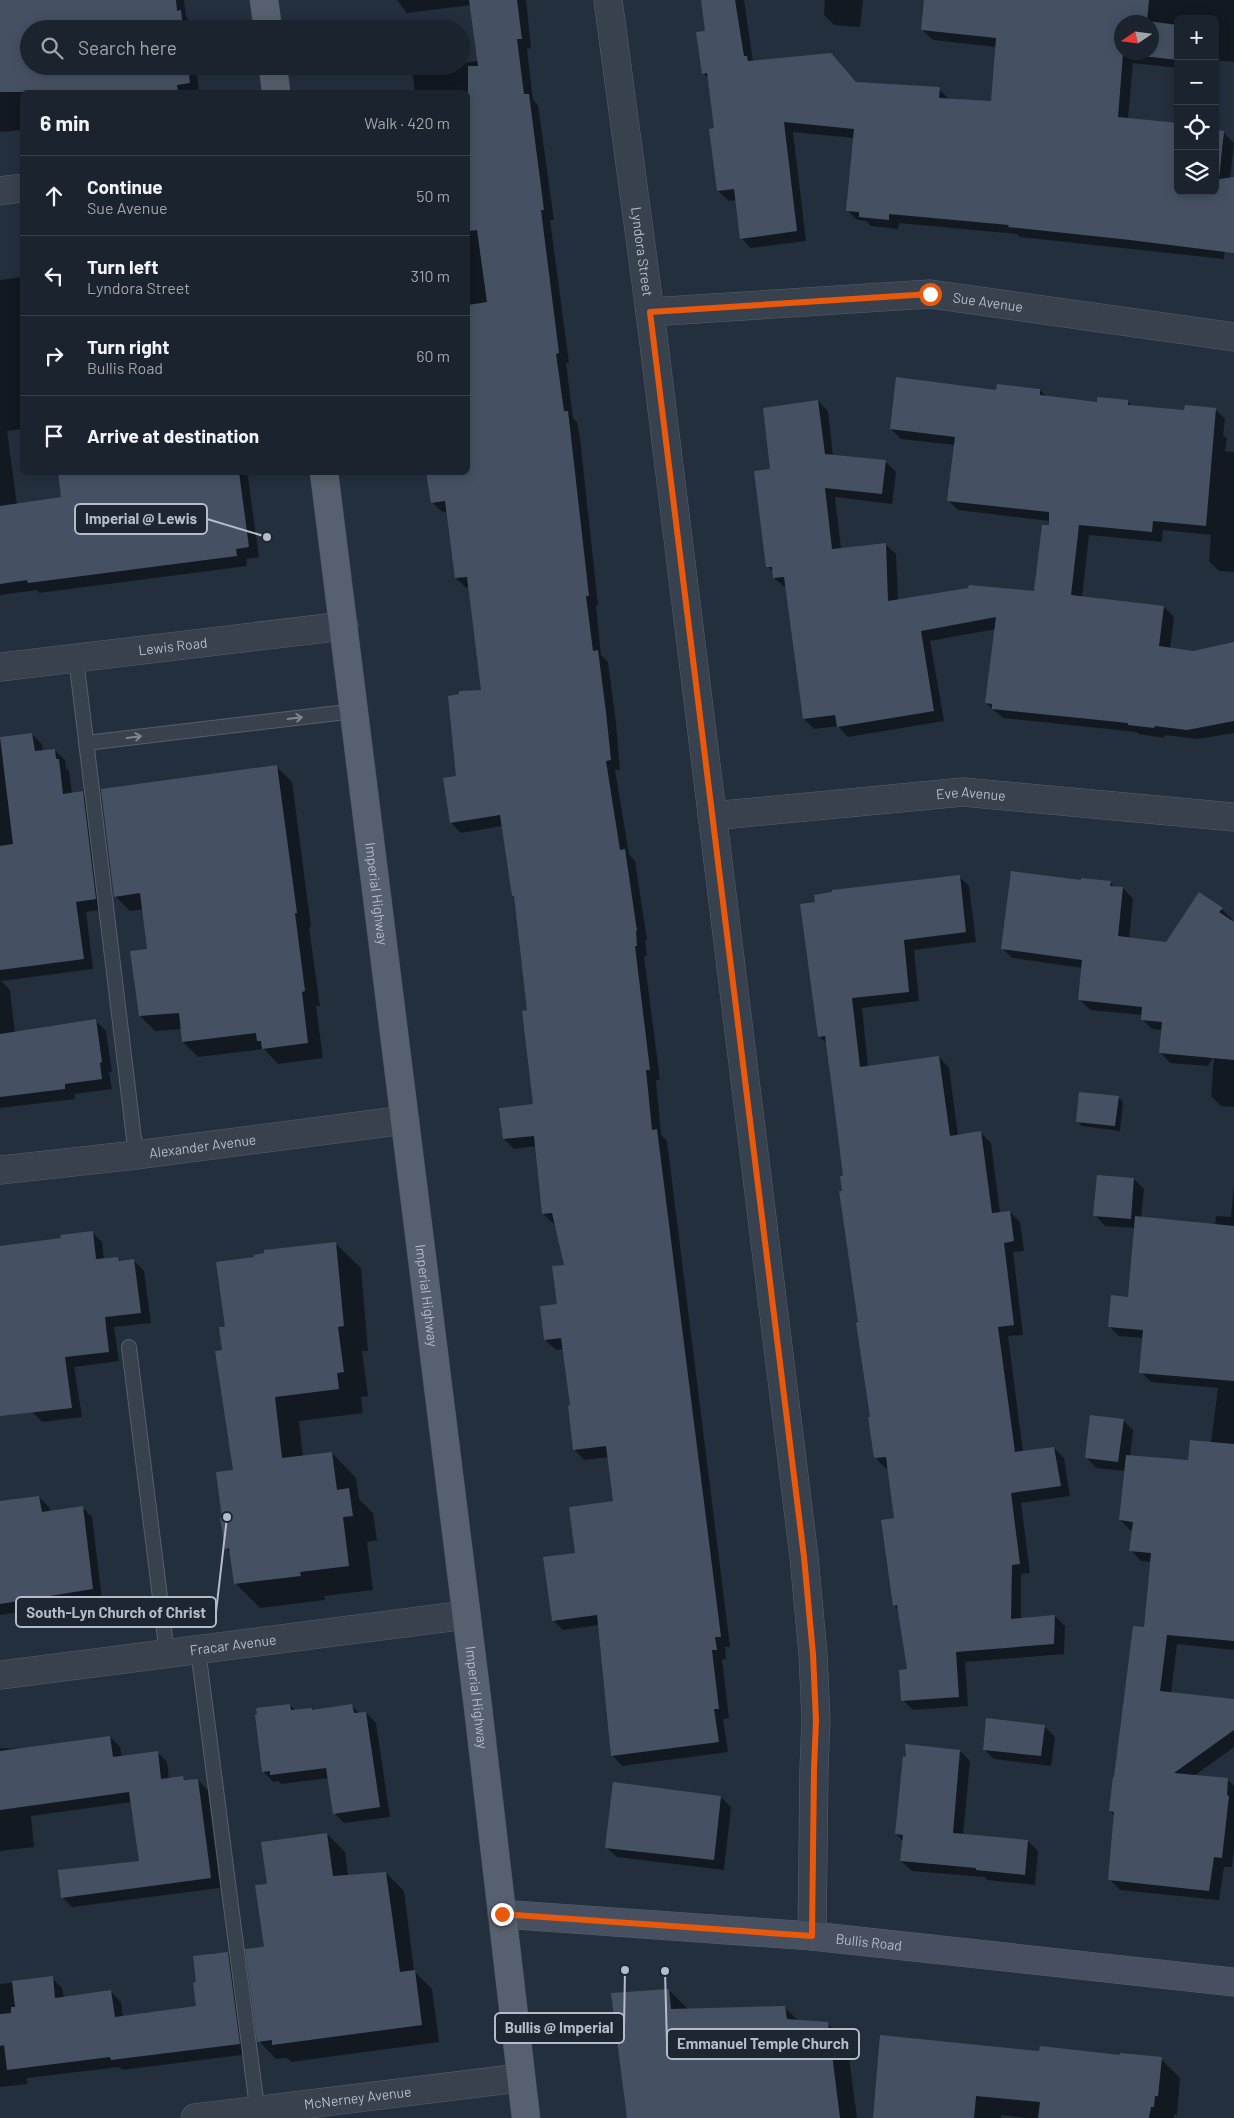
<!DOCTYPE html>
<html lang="en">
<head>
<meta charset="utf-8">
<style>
	:root { --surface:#1b232e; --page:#282f3a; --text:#f1f3f6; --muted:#a0a4aa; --line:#39404a }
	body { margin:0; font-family:Barlow,sans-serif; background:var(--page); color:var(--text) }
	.controls { position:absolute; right:15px; top:15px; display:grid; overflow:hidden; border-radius:8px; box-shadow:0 2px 12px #0003 }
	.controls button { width:45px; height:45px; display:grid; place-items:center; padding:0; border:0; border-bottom:1px solid var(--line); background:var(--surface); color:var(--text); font:25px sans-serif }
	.compass { position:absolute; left:1114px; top:15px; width:45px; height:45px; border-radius:50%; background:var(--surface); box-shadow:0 2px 12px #0003; rotate:257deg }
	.stop { position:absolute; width:15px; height:15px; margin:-11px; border:4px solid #ea580c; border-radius:50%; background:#fff }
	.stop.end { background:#ea580c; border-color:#fff; box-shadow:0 1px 5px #0008 }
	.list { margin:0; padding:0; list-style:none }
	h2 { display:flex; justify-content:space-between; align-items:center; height:65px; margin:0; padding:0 20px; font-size:21px }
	h2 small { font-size:16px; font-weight:400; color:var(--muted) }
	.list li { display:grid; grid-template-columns:32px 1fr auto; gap:15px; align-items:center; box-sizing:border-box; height:80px; padding:0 20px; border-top:1px solid var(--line) }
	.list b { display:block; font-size:19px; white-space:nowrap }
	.list p { margin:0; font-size:16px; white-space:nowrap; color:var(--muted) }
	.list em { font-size:16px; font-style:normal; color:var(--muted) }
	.icon { flex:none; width:28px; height:28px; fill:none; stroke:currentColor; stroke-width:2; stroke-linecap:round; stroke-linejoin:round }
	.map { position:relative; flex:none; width:1234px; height:2118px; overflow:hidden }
	.search { position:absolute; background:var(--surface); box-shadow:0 2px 12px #0003; left:20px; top:20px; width:450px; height:55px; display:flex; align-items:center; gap:12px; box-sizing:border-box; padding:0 18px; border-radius:28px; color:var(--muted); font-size:19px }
	.panel { position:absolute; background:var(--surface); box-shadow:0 2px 12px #0003; left:20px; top:90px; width:450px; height:385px; border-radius:8px }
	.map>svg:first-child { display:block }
</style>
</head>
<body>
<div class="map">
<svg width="1234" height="2118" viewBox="0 0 1234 2118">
	<rect width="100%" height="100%" fill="#242f3e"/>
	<!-- shadow -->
	<g fill="#0007" fill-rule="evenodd">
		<polygon points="0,0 184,0 186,17 190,21 191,29 29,29 29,66 196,66 199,92 22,92 22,130 0,132"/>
		<polygon points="397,0 526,0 531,48 527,49 533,100 538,105 554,220 550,220 569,363 566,363 573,418 577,422 580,439 598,605 596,606 601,655 608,662 616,723 620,770 615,770 629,854 635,861 647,940 645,940 647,956 644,956 660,1080 656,1080 661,1135 667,1141 730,1647 725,1647 726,1659 722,1660 729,1718 723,1719 728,1752 622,1766 612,1755 599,1625 563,1630 553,1620 577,1554 614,1502 609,1457 584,1460 574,1449 572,1407 564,1349 556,1350 545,1340 558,1305 566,1266 556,1224 554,1224 543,1214 536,1146 514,1149 504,1139 534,1105 528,1011 515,898 513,896 502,826 461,833 451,823 458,777 482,691 470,587 466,588 456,578 447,512 442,512 432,502 468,472 468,92 415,92 412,69 437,66 461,66 461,63 478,61 471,5 407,13"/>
		<path d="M702 0H744L753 62 856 83 939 89 949 99 992 102 997 47 933 40 922 30 925 0H1234V62L1215 60V19H1178V68L1133 63 1128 119 1178 191H1215L1224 133 1234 143 1230 179 1234 178V251L1225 247 1224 259 1020 237 1017 234 899 223 898 229 871 226 866 221 857 220 847 210 854 138 793 132 806 241 751 248 741 238 736 200 729 201 718 191 710 130 716 129 709 79 703 73 706 32ZM1122 22H1152V52H1122Z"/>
		<polygon points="825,0 863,0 860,27 834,25 824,15"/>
		<polygon points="22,277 22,429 7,431 17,505 62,498 59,472 244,472 248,477 259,557 246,559 247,566 39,593 37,590 0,595 0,280"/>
		<polygon points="1040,390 1047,397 1098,403 1127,401 1133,407 1185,411 1215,409 1225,419 1223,435 1227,438 1225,451 1234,452 1234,572 1219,571 1209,561 1211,535 1163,530 1162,542 1089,535 1082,597 1164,607 1174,617 1170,649 1193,652 1234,644 1234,733 1198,739 1165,735 1164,738 1139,734 1136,732 1003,718 986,703 996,629 930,641 944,721 848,737 838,726 814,729 804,719 786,588 774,578 774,572 767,566 771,470 818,401 828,411 833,456 885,461 896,472 892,504 835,497 841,549 885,544 896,554 898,601 1036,593 1050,521 958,510 948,500 955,445 901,439 891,429 997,391"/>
		<polygon points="32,734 42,744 43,751 55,750 65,760 66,768 69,771 72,794 83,793 93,803 106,909 86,912 93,969 1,981 10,990 15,1033 96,1021 106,1031 112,1072 109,1072 112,1089 74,1094 75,1099 0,1108 0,739"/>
		<polygon points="277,767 292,782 311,927 309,928 320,1006 316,1006 323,1058 278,1064 264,1049 198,1057 183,1042 182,1029 155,1031 140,1016 148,950 144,909 130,911 115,896"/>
		<polygon points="959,876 969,886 976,942 914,950 919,1001 862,1008 868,1067 939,1057 949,1068 958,1136 981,1133 991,1143 1000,1213 1010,1212 1020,1222 1024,1251 1013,1252 1023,1335 1008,1336 1023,1452 1054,1448 1064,1458 1070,1496 1021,1503 1030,1573 1021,1574 1021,1619 1055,1616 1065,1626 1064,1654 965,1662 968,1706 913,1710 903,1700 908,1671 900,1611 894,1605 895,1519 888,1467 885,1468 875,1457 844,1177 827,1044 819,1036 801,906"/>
		<polygon points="1082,881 1110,882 1116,888 1123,888 1133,899 1129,939 1166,943 1199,894 1222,909 1232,919 1230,921 1234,924 1234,1107 1221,1106 1211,1096 1214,1056 1208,1066 1170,1063 1160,1052 1162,1030 1152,1029 1142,1019 1143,1015 1090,1010 1080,1000 1083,968 1012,958 1002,948"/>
		<polygon points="1118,1097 1123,1102 1120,1131 1082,1126 1077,1121"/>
		<polygon points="1134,1179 1144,1189 1141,1218 1215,1225 1216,1216 1231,1217 1234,1185 1234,1650 1177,1644 1171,1693 1234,1700 1234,1747 1194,1776 1227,1779 1234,1786 1234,1848 1232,1867 1224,1867 1219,1900 1120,1890 1110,1880 1115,1816 1110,1811 1145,1628 1151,1562 1141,1561 1131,1550 1133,1530 1130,1530 1120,1520 1125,1471 1096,1468 1086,1457 1123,1420 1133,1430 1130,1457 1189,1462 1211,1443 1218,1388 1151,1382 1141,1372 1143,1338 1119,1336 1109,1326 1129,1298 1135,1228 1105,1226 1095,1215"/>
		<polygon points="92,1232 102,1242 104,1260 118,1258 122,1262 134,1261 144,1271 151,1323 114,1327 119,1361 74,1367 82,1417 42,1422 32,1412 0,1367 0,1247 62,1239"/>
		<polygon points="336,1244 361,1268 368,1351 362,1351 368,1396 361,1397 363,1413 299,1421 303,1457 332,1453 356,1478 359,1499 373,1513 377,1540 367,1542 373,1590 324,1596 325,1600 260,1608 235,1583 231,1553 226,1548 223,1519 234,1471 223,1351 226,1328 255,1258"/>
		<polygon points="39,1497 49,1507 50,1512 82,1507 92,1517 102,1599 0,1615 0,1503"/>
		<polygon points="290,1705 296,1711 312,1709 314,1711 352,1706 360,1714 366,1713 376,1723 390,1817 344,1823 334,1813 329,1778 281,1784 278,1781 273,1782 263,1771"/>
		<polygon points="1044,1726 1055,1737 1051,1766 994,1759 984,1749"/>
		<polygon points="110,1737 120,1747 122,1757 157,1752 167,1762 169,1779 183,1778 187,1781 198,1780 208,1790 220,1888 72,1907 62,1897 140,1862 132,1802 31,1816 34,1847 0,1851 0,1748 24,1749"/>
		<polygon points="960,1751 970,1761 963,1835 1028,1841 1038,1851 1035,1885 987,1880 985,1877 912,1871 901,1861 903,1841 896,1834"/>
		<polygon points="721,1797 731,1807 724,1870 617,1857 606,1847"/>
		<polygon points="327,1834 345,1852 348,1876 386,1873 404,1891 414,1971 432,1989 439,2042 291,2062 287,2058 276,2059 259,2041 268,1885"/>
		<polygon points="228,1953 238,1963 249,2054 122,2070 119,2067 27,2078 27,2084 0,2087 0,1984 52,1978 62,1988 64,1998 111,1992 121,2002 123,2017 197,2007"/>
		<polygon points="669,1990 689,2010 784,2007 799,2021 827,2023 847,2043 857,2118 628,2118"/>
		<polygon points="1040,2052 1161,2059 1180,2078 1177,2115 1174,2114 1174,2118 1028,2118 1001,2115 1001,2118 874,2118"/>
	</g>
	<!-- building -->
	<g fill="#455162" fill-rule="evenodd">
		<polygon points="0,0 176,0 177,11 181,10 183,29 29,29 29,66 188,66 190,83 177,85 178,92 0,92"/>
		<polygon points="469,0 517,0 522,39 517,39 524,94 529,94 544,210 541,210 559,353 556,354 564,411 568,411 570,428 589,596 586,596 593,651 598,650 606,712 611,760 606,761 620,850 625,849 637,931 636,931 637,946 635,946 650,1070 646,1070 652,1130 657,1129 721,1637 715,1637 717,1650 712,1650 719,1709 714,1709 719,1742 611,1756 597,1615 552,1621 543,1557 575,1553 569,1507 613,1501 606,1446 573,1450 568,1406 570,1405 561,1338 544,1340 540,1306 557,1304 552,1266 564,1265 552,1213 542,1214 534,1136 503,1139 499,1108 533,1104 522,1011 527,1010 514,896 512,896 500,815 450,823 443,778 456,776 448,696 459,694 459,691 481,690 467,577 455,578 445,501 431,503 426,472 468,472 468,305 487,302 477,230 468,231 468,66 478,66"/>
		<path d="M701 0H735L744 56H747L748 61 831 53 856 82 940 87 939 98 991 101 996 38 921 30 924 0H1149L1147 21 1178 25V60L1123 54 1118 117 1178 123V191H1215V130L1224 131 1219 179 1234 177V253L1130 240 1008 227 1009 225 889 214V220L859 217V212L846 211 854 129 784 122 797 231 740 239 734 189 717 191 709 129 714 128 707 73 702 74 696 32 705 31ZM1122 22H1152V52H1122Z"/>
		<polygon points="896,377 996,390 997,384 1040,389 1040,395 1097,402 1097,397 1128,400 1128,405 1184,410 1185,405 1216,408 1206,526 1153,521 1152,532 1079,525 1071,595 1164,606 1159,646 1193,651 1234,642 1234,721 1187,730 1155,726 1154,728 1128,725 1128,723 992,709 992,704 985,703 996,617 921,631 934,711 837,727 835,715 803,719 784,577 773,578 772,567 766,567 754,471 770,469 763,408 818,400 825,454 886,460 882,494 825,488 832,549 886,543 888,601 968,588 969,585 1034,591 1042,525 1049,525 1049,512 947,501 955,437 890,429"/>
		<polygon points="58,472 239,472 249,547 236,549 237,556 28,583 27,580 0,584 0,506 61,497"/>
		<polygon points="32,733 35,751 55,749 56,759 59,759 63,794 83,791 96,899 76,902 84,959 0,970 0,846 13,844 0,737"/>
		<polygon points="277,765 297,913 295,913 305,991 302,992 308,1043 262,1049 261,1041 257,1041 256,1033 182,1042 179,1013 139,1016 130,951 147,949 140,893 114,897 101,789"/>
		<polygon points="1011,871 1081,880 1081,878 1111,881 1110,886 1123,887 1118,936 1166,942 1199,892 1223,908 1219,912 1234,922 1234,1060 1159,1053 1162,1022 1141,1020 1142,1007 1078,1000 1082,960 1001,949"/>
		<polygon points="960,875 966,932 904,940 909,992 852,998 860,1067 939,1056 950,1136 981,1131 992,1213 1010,1211 1014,1241 1004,1243 1014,1325 998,1327 1015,1452 1054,1447 1061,1486 1011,1493 1020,1564 1012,1565 1011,1619 1055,1615 1054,1644 956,1652 959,1697 901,1701 899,1670 907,1669 897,1605 893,1606 881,1520 894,1518 886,1457 874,1458 868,1417 870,1417 856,1323 858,1322 842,1211 839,1191 842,1191 840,1176 843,1176 833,1096 825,1036 818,1037 800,904 815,902 814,895 832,892 832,890"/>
		<polygon points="96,1019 102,1062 100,1063 102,1079 65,1084 65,1089 0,1097 0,1034"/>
		<polygon points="1079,1092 1119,1096 1115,1126 1076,1122"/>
		<polygon points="1097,1175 1134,1178 1131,1219 1093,1216"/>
		<polygon points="1135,1216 1234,1226 1234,1381 1139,1373 1143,1330 1108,1327 1111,1295 1128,1297"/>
		<polygon points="93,1231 96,1259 118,1257 119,1261 134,1259 141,1313 105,1317 109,1352 65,1357 72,1408 0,1416 0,1246 61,1238 60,1235"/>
		<polygon points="336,1242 344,1326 338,1327 344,1372 337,1373 339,1389 275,1397 282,1458 332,1452 337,1490 349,1488 353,1516 343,1517 349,1566 300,1572 301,1576 234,1584 229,1548 225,1549 220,1518 222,1518 216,1472 233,1470 215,1351 222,1350 219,1327 225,1327 216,1262 254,1257 254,1255 264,1253 264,1250"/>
		<polygon points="1090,1415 1124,1419 1118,1462 1085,1458"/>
		<polygon points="1190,1440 1234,1444 1234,1641 1167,1635 1160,1691 1234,1699 1234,1730 1174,1773 1228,1778 1227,1795 1229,1796 1222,1858 1214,1857 1209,1891 1108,1880 1114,1812 1109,1811 1113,1777 1114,1777 1133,1626 1144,1627 1151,1553 1129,1551 1133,1522 1119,1520 1126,1455 1188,1460"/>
		<polygon points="39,1496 42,1512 83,1506 93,1589 0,1604 0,1501"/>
		<polygon points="290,1704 291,1710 312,1708 312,1710 352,1704 354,1713 366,1712 380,1807 333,1814 326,1768 270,1775 270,1771 262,1772 255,1715 257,1714 256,1708"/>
		<polygon points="986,1718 1045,1725 1041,1756 983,1750"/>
		<polygon points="110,1736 113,1757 158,1751 161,1779 183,1776 184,1780 198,1779 211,1878 61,1898 58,1870 139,1861 129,1792 0,1810 0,1751"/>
		<polygon points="905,1744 960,1750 953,1833 1028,1840 1025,1875 976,1870 976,1868 900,1861 903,1835 895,1834 903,1756 906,1757"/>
		<polygon points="613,1782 721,1796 714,1860 605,1848"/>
		<polygon points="327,1833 333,1876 386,1872 400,1972 415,1970 422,2025 272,2045 272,2040 257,2042 245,1949 264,1947 255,1885 267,1884 261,1842"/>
		<polygon points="228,1952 240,2044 111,2060 110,2057 7,2070 4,2045 0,2046 0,2014 11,2013 11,2007 15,2007 12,1981 53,1976 55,1998 111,1990 115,2017 196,2006 193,1983 196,1982 193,1956"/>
		<polygon points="669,1989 671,2009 785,2006 787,2019 828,2022 840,2118 627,2118 611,1993"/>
		<polygon points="880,2035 1039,2051 1040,2046 1120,2055 1120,2053 1162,2057 1158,2096 1155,2096 1154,2107 1151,2107 1149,2118 1038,2118 1040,2102 976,2096 974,2118 873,2118"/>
	</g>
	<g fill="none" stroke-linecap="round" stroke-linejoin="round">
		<!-- lane casing -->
		<g stroke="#565f6c" stroke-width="16">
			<g id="lane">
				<polyline points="76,658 136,1155"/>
				<polyline points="86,743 355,711"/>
				<polyline points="129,1347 167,1654"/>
				<polyline points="198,1650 258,2115"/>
			</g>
		</g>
		<!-- street casing -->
		<g stroke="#565f6c" stroke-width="29">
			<g id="street">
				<path id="s1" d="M608 0 650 312 804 1557 813 1654 816 1720 814 1769 812 1936"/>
				<polyline points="0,191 22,188"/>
				<path id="s2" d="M650 312 930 294 1234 337"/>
				<path id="s3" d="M0 667 344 626"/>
				<path id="s4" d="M712 816 963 792 1234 817"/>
				<path id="s5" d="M0 1170 136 1155 405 1120"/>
				<path id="s6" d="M0 1675 466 1615"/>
				<path id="s7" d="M195 2118 520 2078"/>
			</g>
		</g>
		<!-- secondary casing -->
		<g stroke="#565f6c" stroke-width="29">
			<g id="secondary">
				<path id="s8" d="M502 1914 812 1936 1234 1982"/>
			</g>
		</g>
		<!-- primary casing -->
		<g stroke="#414a57" stroke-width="29">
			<g id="primary">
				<polyline points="264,0 268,29"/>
				<polyline points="273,66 276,92"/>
				<path id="s9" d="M324 472 477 1699 526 2118"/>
			</g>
		</g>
		<!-- lane -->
		<use href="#lane" stroke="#38414e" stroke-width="14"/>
		<!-- street -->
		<use href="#street" stroke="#38414e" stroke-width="28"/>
		<!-- secondary -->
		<use href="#secondary" stroke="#465061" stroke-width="28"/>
		<!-- primary -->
		<use href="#primary" stroke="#56606e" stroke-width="28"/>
	</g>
	<!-- one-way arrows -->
	<defs><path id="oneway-shaft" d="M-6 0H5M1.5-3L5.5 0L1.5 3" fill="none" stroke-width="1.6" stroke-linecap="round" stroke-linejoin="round" transform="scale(1.25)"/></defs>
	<g stroke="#7c8592">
		<use href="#oneway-shaft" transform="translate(295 718) rotate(-7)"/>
		<use href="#oneway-shaft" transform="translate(134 737) rotate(-7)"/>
	</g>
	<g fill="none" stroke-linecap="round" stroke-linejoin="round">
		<!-- route -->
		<polyline stroke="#ea580c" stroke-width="6" points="502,1914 812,1936 814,1769 816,1720 813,1654 804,1557 650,312 930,294"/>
	</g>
	<g text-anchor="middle" stroke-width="4.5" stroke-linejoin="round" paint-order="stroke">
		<!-- street labels -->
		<g font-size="14" fill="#b4bcc9" stroke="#1d2633">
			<text dy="5" stroke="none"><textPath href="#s1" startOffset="254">Lyndora Street</textPath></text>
			<text dy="5" stroke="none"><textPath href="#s2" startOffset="339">Sue Avenue</textPath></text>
			<text dy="5" stroke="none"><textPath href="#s3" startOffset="174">Lewis Road</textPath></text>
			<text dy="5" stroke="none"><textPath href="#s4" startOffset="260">Eve Avenue</textPath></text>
			<text dy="5" stroke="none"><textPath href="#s9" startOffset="425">Imperial Highway</textPath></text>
			<text dy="5" stroke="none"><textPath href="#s5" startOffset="204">Alexander Avenue</textPath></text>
			<text dy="5" stroke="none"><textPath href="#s9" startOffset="830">Imperial Highway</textPath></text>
			<text dy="5" stroke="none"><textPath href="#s6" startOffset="235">Fracar Avenue</textPath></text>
			<text dy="5" stroke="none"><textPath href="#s9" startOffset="1235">Imperial Highway</textPath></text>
			<text dy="5" stroke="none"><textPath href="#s8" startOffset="368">Bullis Road</textPath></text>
			<text dy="5" stroke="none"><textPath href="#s7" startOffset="164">McNerney Avenue</textPath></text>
		</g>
	</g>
	<!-- callouts -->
	<path fill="none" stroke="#b4bcc9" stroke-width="2" d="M267 537L207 519M227 1517L216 1612M625 1970L624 2028M665 1971L667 2044"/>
	<g fill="#b4bcc9" stroke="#1d2633" stroke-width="2">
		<circle cx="267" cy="537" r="5"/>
		<circle cx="227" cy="1517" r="5"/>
		<circle cx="625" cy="1970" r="5"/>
		<circle cx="665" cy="1971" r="5"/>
	</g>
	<g fill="#1d2633" stroke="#b4bcc9" stroke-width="2">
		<rect x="75" y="504" width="132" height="30" rx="5"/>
		<rect x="16" y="1597" width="200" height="30" rx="5"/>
		<rect x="495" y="2013" width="129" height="30" rx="5"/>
		<rect x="667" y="2029" width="192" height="30" rx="5"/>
	</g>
	<g font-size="15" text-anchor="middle" font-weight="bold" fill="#b4bcc9">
		<text x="141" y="524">Imperial @ Lewis</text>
		<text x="116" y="1618">South-Lyn Church of Christ</text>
		<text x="559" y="2033">Bullis @ Imperial</text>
		<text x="763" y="2049">Emmanuel Temple Church</text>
	</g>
</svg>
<div class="controls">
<button>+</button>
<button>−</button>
<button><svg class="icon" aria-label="locate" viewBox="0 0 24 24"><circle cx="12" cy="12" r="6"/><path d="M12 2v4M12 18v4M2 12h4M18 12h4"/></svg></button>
<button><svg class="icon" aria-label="layers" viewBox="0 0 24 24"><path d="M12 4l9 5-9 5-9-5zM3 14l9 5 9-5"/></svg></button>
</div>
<svg class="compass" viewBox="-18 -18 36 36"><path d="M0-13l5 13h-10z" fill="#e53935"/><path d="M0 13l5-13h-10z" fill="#a0a4aa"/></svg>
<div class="stop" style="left:930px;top:294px"></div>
<div class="stop end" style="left:502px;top:1914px"></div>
<div class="search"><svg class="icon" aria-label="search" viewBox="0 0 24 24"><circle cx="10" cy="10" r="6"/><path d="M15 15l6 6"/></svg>Search here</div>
<section class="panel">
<h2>6 min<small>Walk · 420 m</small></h2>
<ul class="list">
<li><svg class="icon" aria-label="ahead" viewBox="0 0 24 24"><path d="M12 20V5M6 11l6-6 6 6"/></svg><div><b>Continue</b><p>Sue Avenue</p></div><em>50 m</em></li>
<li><svg class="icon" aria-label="left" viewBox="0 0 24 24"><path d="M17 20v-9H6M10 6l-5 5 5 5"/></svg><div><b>Turn left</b><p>Lyndora Street</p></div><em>310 m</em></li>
<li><svg class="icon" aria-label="right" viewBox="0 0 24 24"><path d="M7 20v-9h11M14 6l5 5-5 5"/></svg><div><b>Turn right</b><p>Bullis Road</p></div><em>60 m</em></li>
<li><svg class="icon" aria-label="arrive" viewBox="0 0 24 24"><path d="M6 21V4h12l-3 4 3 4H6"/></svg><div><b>Arrive at destination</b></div></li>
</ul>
</section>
</div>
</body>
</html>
